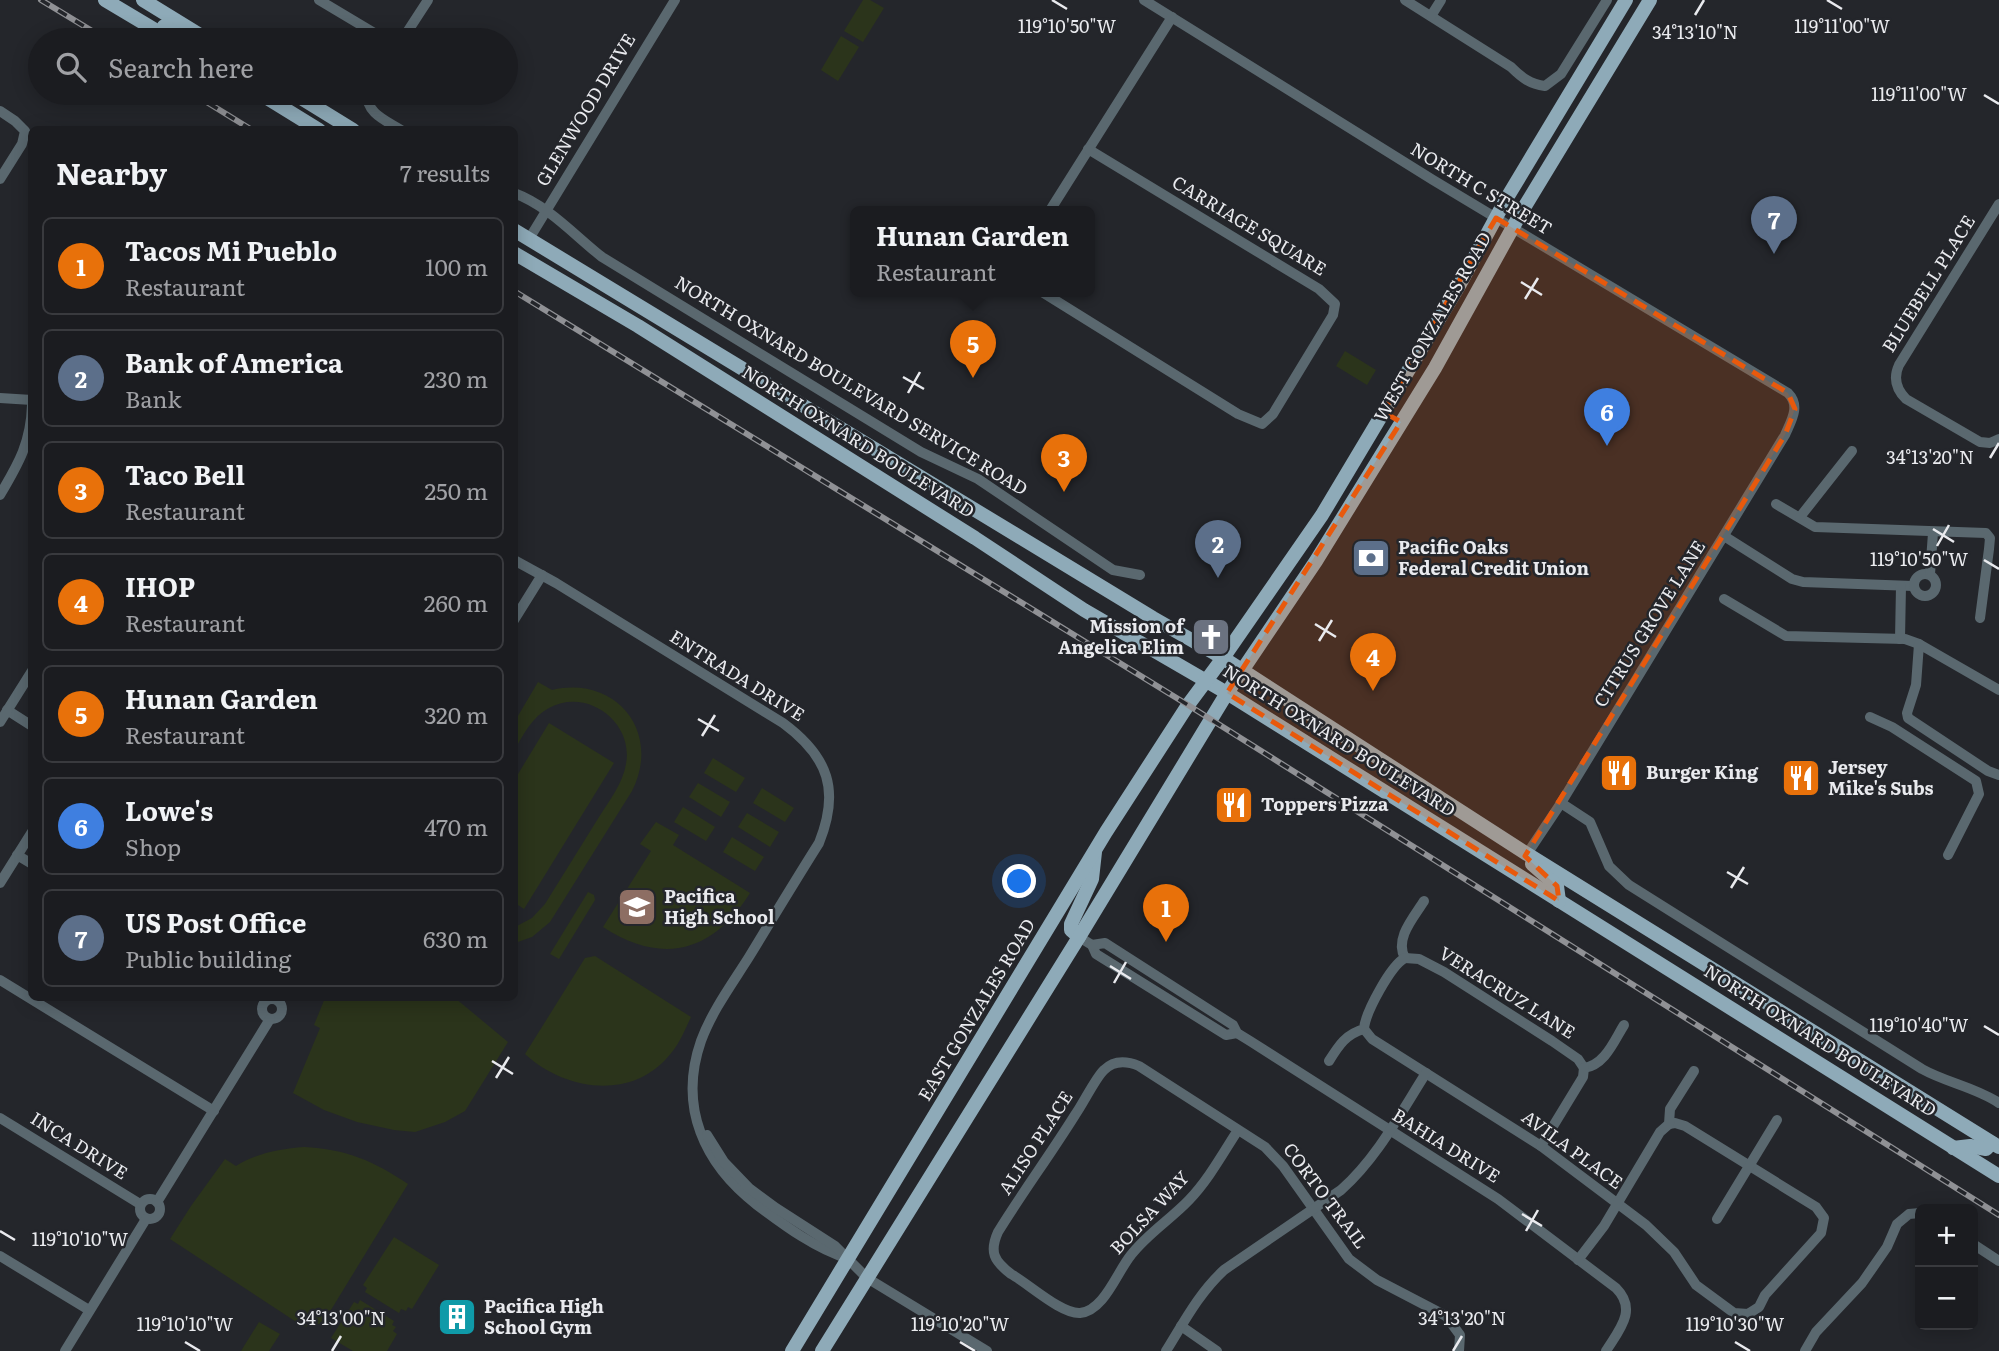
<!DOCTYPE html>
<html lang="en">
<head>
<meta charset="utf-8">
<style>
	:root { --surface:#1b1c20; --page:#242529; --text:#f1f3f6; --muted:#a0a1a5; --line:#393a3e; --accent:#bca0f2 }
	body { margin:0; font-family:Literata,serif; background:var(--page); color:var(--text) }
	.controls { position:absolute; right:21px; bottom:21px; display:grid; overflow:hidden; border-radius:10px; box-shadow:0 4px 18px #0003 }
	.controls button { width:63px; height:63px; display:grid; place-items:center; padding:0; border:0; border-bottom:2px solid var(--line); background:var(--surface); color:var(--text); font:35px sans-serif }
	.you { position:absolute; left:1020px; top:882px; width:24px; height:24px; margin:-18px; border:5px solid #fff; border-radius:50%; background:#1a73e8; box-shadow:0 0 0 10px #1a73e833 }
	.badge { display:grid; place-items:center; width:46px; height:46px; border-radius:50%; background:var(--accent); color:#fff; font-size:23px; font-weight:700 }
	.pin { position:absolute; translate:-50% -58px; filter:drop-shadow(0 2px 4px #0008) }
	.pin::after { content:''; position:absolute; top:37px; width:24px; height:21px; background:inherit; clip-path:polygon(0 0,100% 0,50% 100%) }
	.popup { position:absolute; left:850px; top:206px; width:245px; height:91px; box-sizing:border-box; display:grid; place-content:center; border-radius:10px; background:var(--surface); filter:drop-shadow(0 2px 5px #0005); font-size:23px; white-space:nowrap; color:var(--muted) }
	.popup b { font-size:26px; color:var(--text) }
	.popup::after { content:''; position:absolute; left:50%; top:100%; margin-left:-14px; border:14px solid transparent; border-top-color:var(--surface) }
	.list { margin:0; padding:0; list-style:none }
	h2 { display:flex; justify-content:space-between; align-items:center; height:91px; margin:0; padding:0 28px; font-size:30px }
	h2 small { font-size:23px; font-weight:400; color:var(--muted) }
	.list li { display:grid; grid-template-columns:46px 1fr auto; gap:21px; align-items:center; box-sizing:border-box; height:98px; margin:0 14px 14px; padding:0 14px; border:2px solid var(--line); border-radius:10px }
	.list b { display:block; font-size:26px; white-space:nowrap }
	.list p { margin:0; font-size:23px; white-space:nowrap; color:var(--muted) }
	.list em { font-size:23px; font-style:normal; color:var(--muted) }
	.icon { flex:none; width:38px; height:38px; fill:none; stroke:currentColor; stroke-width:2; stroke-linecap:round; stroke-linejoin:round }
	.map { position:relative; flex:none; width:1999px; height:1351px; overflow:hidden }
	.search { position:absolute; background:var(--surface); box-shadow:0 4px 18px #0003; left:28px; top:28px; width:490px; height:77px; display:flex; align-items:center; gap:18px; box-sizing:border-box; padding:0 24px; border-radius:38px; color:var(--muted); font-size:26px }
	.panel { position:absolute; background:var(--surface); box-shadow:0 4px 18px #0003; left:28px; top:126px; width:490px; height:875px; border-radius:10px }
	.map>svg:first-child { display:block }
</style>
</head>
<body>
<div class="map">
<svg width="1999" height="1351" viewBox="0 0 1999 1351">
	<rect width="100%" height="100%" fill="#24262b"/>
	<!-- green -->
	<g fill="#2b341b">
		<polygon points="863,0 870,0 884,8 863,42 844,31"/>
		<polygon points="841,36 859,47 838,81 821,70"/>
		<polygon points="1345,351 1376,370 1367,385 1336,366"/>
		<path d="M538 682 552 690C616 675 662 732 632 791L550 922 532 937 515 943V927L532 918 545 904C563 875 581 846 599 817 609 801 623 783 626 764 634 722 587 687 549 708 532 717 524 734 515 749V721Z"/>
		<polygon points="549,723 614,763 524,909 515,903 515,779"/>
		<polygon points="713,758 745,778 736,792 704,773"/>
		<polygon points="698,783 730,802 721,817 689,797"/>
		<polygon points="762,788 794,808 785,822 753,803"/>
		<polygon points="683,807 715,827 706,841 674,822"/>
		<polygon points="747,813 779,832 770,847 738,827"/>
		<path d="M656 822 679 835 673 845 750 893C713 952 663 966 603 927L651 851 640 844Z"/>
		<polygon points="732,837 764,857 755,871 723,852"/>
		<polygon points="588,892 594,895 595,900 559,959 550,954"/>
		<path d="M595 956 691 1017C684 1032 678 1047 666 1059 627 1101 563 1089 525 1054L585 958Z"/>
		<polygon points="325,998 455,998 508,1042 465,1111 445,1122 415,1132 394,1130 357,1122 324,1110 293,1093 320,1028 314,1025"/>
		<path d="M304 1147C346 1149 374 1161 408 1184L323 1323 304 1327 170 1239 191 1206 225 1159 236 1166C257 1153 280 1149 304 1147Z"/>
		<polygon points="394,1237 439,1265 412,1309 408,1307 406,1311 401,1309 399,1313 365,1292 367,1288 363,1285"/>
		<polygon points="360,1300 394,1321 392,1325 396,1327 393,1331 397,1334 387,1351 353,1351 331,1338 354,1302 358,1304"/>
		<polygon points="259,1322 280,1334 269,1351 241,1351"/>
	</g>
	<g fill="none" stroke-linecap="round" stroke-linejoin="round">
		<!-- minor -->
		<g stroke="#5a686f" stroke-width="10">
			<polyline points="319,0 386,40"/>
			<path d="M1144 0 1433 180 1788 393C1801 406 1791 421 1785 435L1561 803 1527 854"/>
			<path d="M1405 0 1511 67C1522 78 1530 84 1545 86L1561 74 1607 0"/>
			<polyline points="1431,16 1441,0"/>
			<polyline points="402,40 428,0"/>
			<path d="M367 93C366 113 385 120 401 130"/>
			<polyline points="0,111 15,121 25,131 22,144 0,179"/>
			<path d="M514 193C549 206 574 235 602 257L921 452 978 479 1113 570 1140 575"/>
			<path d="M1999 204 1899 365C1893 378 1896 389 1906 399L1980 442 1990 443 1999 439"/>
			<polyline points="1049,212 1172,17"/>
			<polyline points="529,239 675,0"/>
			<polyline points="1042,292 1238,414 1262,424 1273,414 1333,315 1335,304 1319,289 1088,149"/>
			<polyline points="0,398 32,400"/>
			<path d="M0 495C19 463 31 442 32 405"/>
			<polyline points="1776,504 1815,527 1986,533 1990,538 1989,549 1980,618"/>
			<polyline points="1800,517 1852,451"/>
			<polyline points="1724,536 1792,579 1803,582 1913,586"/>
			<path d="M514 560 556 583 783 723C829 757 840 791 819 843 795 881 772 919 749 957 732 984 712 1011 701 1041 678 1107 704 1164 757 1205 785 1226 816 1249 849 1259"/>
			<circle cx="1925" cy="585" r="11"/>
			<polyline points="1930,574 1933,533"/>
			<polyline points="1724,599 1786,636 1905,639 1919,644"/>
			<polyline points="514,620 542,575"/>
			<polyline points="1900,639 1901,586"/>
			<polyline points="1999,690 1919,644 1916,685 1907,713 1908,718 1988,771 1999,775"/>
			<polyline points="7,710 32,726"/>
			<polyline points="1870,717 1892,727 1976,781 1979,794 1948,855"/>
			<polyline points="0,722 32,671"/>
			<path d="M1561 803 1590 822 1609 866 1629 885 1922 1069C1947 1083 1975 1087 1999 1103"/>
			<polyline points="17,855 32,864"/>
			<polyline points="0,883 32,832"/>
			<polyline points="1079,937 1092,945 1096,954 1226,1035 1237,1033"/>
			<path d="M1092 945 1105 943 1233 1025 1237 1033 1250 1041 1498 1199 1616 1288C1638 1310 1619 1330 1606 1351"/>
			<polyline points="1405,958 1419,959 1444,972 1552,1041 1578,1059 1584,1068"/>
			<path d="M1405 958C1394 939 1414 917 1424 901"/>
			<polyline points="0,980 214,1111"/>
			<circle cx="272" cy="1009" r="10"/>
			<polyline points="1364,1029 1372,1039 1541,1146 1646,1225 1674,1252 1696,1285 1734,1313 1748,1314 1759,1307 1765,1295 1821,1233 1824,1218 1816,1207 1685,1126 1675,1123 1669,1124"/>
			<path d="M1329 1061C1339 1045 1346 1034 1364 1029 1365 1013 1391 965 1405 958"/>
			<path d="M1584 1068C1605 1065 1614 1041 1624 1025"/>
			<polyline points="0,1118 140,1204"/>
			<path d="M1238 1130C1223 1153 1209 1179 1189 1200 1171 1219 1147 1234 1131 1255 1117 1272 1104 1311 1080 1313 1061 1314 1029 1284 1011 1274 994 1261 989 1252 998 1232 1022 1193 1050 1155 1075 1115 1083 1104 1096 1077 1104 1070 1114 1060 1127 1061 1139 1066L1265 1147 1283 1166 1349 1259 1377 1280 1446 1316 1460 1335 1459 1351"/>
			<polyline points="707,1135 724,1162 749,1188 776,1208 835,1246 867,1278 987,1351"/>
			<polyline points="1541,1146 1583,1077 1584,1068"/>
			<circle cx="150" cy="1209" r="10"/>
			<polyline points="157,1202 270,1019"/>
			<polyline points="1717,1219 1777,1120"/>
			<polyline points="1973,1244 1999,1261"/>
			<polyline points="0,1256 89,1310"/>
			<polyline points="1578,1260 1604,1226 1660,1132 1669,1124 1670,1109 1694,1071"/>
			<polyline points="1181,1326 1217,1351"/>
			<polyline points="65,1351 146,1219"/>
			<path d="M1166 1351C1184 1322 1199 1293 1224 1270L1341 1190C1377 1158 1400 1114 1426 1073"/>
			<polyline points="1805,1351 1816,1332 1862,1283 1887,1247 1897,1224 1909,1214 1920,1213"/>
		</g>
		<!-- major -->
		<g stroke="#8eaab8" stroke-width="14">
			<polyline points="105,0 172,40"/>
			<polyline points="143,0 208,40"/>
			<polyline points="164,26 187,40"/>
			<polyline points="259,93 319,130"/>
			<polyline points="293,93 353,130"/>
			<polyline points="514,230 1153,618 1223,658 1527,854 1999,1147"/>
			<polyline points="514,253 638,326 975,538 1084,610 1227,693 1999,1176"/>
			<polyline points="1532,864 1557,886 1559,901"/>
			<polyline points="1079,937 1071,930 1071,924 1092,879 1095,852"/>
			<polyline points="1953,1148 1970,1146 1986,1149 1992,1143"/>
			<polyline points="792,1351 1106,832 1188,705 1223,658 1322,515 1460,284 1505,201 1626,0"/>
			<polyline points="822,1351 1079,937 1227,693 1316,561 1435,368 1522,211 1650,0"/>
		</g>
		<!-- rail casing -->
		<g stroke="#909195" stroke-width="6">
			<g id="rail">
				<polyline points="41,0 107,40"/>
				<polyline points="192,93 252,130"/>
				<polyline points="514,291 1188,705 1999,1215"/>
			</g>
		</g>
		<!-- rail -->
		<use href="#rail" stroke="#24262b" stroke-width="3.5" stroke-dasharray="10" stroke-linecap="butt"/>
	</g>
	<!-- marked area -->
	<path fill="#e8590c" fill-opacity="0.2" stroke="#e8590c" stroke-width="5" stroke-dasharray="14 9" stroke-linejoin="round" d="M1496 218 1788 393 1795 409 1785 435 1525 856 1557 886 1559 901 1227 693 1401 422 1383 412Z"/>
	<!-- ticks -->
	<path fill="none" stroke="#e9eaee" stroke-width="2.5" d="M1052 0 1067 9M1827 0 1842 9M1695 15 1704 0M1984 95 1999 104M1521 282 1542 295M1525 299 1538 278M903 377 924 389M908 393 920 372M1990 458 1999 443M1933 529 1954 542M1937 546 1949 525M1984 560 1999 569M1315 624 1336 637M1319 641 1332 620M698 719 719 731M702 736 715 715M1727 872 1748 884M1731 888 1744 867M1110 966 1131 979M1114 983 1126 962M1984 1026 1999 1035M492 1061 513 1074M496 1078 509 1057M1522 1214 1542 1226M0 1231 15 1240M1526 1231 1538 1210M185 1342 200 1351M960 1342 975 1351M1735 1342 1750 1351M332 1351 341 1336M1453 1351 1462 1336"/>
	<!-- icons -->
	<defs>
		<g id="bank-square" transform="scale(2.0125)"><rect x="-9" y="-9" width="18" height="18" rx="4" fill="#5c6f8a" stroke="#24262b"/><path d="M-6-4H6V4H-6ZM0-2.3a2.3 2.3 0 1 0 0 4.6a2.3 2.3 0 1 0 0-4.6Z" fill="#fff"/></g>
		<g id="church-square" transform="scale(2.0125)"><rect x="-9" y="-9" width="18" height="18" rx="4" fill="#6b7280" stroke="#24262b"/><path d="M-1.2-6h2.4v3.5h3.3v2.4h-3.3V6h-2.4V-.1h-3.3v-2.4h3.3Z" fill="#fff"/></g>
		<g id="restaurant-square" transform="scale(2.0125)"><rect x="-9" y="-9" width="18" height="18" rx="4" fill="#e8710a" stroke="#24262b"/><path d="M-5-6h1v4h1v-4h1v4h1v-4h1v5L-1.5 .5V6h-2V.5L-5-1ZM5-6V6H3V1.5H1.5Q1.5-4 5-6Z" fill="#fff"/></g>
		<g id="school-square" transform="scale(2.0125)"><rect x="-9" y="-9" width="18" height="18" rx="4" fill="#8d6e63" stroke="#24262b"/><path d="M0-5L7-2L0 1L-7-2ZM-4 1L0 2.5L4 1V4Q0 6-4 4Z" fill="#fff"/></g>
		<g id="building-square" transform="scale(2.0125)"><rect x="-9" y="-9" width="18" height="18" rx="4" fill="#0f9aa8" stroke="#24262b"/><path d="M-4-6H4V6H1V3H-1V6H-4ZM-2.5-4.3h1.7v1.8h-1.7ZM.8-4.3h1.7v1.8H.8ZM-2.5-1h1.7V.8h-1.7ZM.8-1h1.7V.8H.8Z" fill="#fff"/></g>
	</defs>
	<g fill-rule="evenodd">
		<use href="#bank-square" x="1371" y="558"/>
		<use href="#church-square" x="1211" y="637"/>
		<use href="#restaurant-square" x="1619" y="773"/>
		<use href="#restaurant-square" x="1801" y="778"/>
		<use href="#restaurant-square" x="1234" y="805"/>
		<use href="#school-square" x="637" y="907"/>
		<use href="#building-square" x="457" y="1317"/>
	</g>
	<g text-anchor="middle" stroke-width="5" stroke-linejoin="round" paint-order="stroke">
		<!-- street labels -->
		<g font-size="18" fill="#e9eaee" stroke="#24262b">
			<text transform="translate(586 110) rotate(-59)" y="6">GLENWOOD DRIVE</text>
			<text transform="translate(1481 189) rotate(31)" y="6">NORTH C STREET</text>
			<text transform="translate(1249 226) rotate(31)" y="6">CARRIAGE SQUARE</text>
			<text transform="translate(1929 284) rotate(-58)" y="6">BLUEBELL PLACE</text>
			<text transform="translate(1433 327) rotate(-60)" y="6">WEST GONZALES ROAD</text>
			<text transform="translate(851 386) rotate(31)" y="6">NORTH OXNARD BOULEVARD SERVICE ROAD</text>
			<text transform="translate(858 442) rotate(32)" y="6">NORTH OXNARD BOULEVARD</text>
			<text transform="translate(1650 624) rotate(-58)" y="6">CITRUS GROVE LANE</text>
			<text transform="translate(737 676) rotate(32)" y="6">ENTRADA DRIVE</text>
			<text transform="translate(1339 741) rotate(32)" y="6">NORTH OXNARD BOULEVARD</text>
			<text transform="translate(1507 993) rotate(32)" y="6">VERACRUZ LANE</text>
			<text transform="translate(977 1010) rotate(-59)" y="6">EAST GONZALES ROAD</text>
			<text transform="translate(1820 1041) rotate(32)" y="6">NORTH OXNARD BOULEVARD</text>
			<text transform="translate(1036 1143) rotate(-57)" y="6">ALISO PLACE</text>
			<text transform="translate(79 1146) rotate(32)" y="6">INCA DRIVE</text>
			<text transform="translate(1446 1146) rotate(32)" y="6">BAHIA DRIVE</text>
			<text transform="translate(1572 1150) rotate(36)" y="6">AVILA PLACE</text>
			<text transform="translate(1325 1196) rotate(53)" y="6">CORTO TRAIL</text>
			<text transform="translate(1150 1213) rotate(-47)" y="6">BOLSA WAY</text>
		</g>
		<!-- poi labels -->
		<g font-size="18" font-weight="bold" fill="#e9eaee" stroke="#24262b" text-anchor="start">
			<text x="1398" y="554">Pacific Oaks<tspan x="1398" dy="21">Federal Credit Union</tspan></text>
			<text x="1184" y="633" text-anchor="end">Mission of<tspan x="1184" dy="21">Angelica Elim</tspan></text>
			<text x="1828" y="774">Jersey<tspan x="1828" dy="21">Mike's Subs</tspan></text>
			<text x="1646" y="779">Burger King</text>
			<text x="1261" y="811">Toppers Pizza</text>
			<text x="664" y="903">Pacifica<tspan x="664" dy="21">High School</tspan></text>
			<text x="484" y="1313">Pacifica High<tspan x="484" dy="21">School Gym</tspan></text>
		</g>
	</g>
	<g font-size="18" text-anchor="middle" fill="#e9eaee" stroke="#24262b" stroke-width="5" stroke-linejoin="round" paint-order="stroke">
		<text x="1067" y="33">119°10'50"W</text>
		<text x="1842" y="33">119°11'00"W</text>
		<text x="1695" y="39">34°13'10"N</text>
		<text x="1919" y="101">119°11'00"W</text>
		<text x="1930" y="464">34°13'20"N</text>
		<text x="1919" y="566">119°10'50"W</text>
		<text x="1919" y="1032">119°10'40"W</text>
		<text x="80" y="1246">119°10'10"W</text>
		<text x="341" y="1325">34°13'00"N</text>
		<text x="1462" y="1325">34°13'20"N</text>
		<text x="185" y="1331">119°10'10"W</text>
		<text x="960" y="1331">119°10'20"W</text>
		<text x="1735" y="1331">119°10'30"W</text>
	</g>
</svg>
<div class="controls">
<button>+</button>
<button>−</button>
</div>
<div class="you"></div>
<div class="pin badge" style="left:1166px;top:942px;background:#e8710a">1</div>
<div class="pin badge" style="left:1218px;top:578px;background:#5c6f8a">2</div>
<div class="pin badge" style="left:1064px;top:492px;background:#e8710a">3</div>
<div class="pin badge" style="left:1373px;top:691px;background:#e8710a">4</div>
<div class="pin badge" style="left:973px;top:378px;background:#e8710a">5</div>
<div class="popup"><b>Hunan Garden</b>Restaurant</div>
<div class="pin badge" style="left:1607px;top:446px;background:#3f7fe0">6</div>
<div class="pin badge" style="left:1774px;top:254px;background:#5c6f8a">7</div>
<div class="search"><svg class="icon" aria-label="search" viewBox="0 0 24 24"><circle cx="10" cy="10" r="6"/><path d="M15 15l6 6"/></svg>Search here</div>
<section class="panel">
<h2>Nearby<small>7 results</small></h2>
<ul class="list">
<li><span class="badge" style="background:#e8710a">1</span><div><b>Tacos Mi Pueblo</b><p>Restaurant</p></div><em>100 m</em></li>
<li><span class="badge" style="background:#5c6f8a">2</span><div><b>Bank of America</b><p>Bank</p></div><em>230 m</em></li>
<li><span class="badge" style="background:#e8710a">3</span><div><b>Taco Bell</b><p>Restaurant</p></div><em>250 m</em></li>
<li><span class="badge" style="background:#e8710a">4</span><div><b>IHOP</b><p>Restaurant</p></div><em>260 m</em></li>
<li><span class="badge" style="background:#e8710a">5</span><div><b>Hunan Garden</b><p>Restaurant</p></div><em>320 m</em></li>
<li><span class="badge" style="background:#3f7fe0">6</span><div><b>Lowe's</b><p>Shop</p></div><em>470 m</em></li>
<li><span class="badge" style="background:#5c6f8a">7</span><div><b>US Post Office</b><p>Public building</p></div><em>630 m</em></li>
</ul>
</section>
</div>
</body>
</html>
